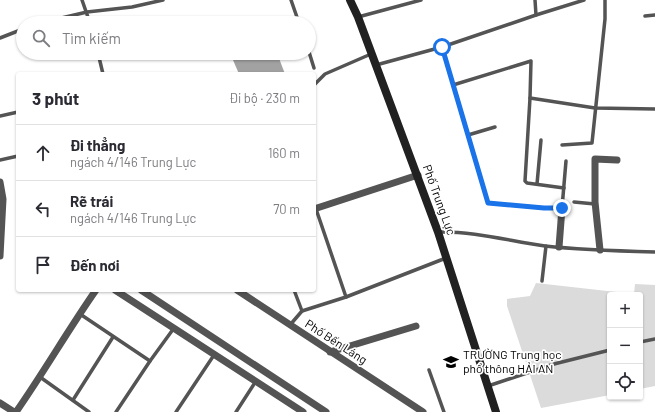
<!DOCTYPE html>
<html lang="vi">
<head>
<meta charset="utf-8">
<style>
	:root { --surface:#fff; --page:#f7f7f7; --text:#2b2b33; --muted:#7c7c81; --line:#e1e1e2 }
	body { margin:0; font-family:Barlow,sans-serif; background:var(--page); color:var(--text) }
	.controls { position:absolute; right:12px; bottom:12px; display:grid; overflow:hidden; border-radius:4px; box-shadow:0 1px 3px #0004 }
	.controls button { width:36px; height:36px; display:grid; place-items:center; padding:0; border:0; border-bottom:1px solid var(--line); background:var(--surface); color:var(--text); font:20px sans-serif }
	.stop { position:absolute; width:12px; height:12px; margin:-9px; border:3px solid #1a73e8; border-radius:50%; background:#fff }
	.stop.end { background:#1a73e8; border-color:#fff; box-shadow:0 1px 4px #0008 }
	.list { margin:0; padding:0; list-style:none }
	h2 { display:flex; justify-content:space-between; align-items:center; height:52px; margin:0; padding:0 16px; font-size:17px }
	h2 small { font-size:13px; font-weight:400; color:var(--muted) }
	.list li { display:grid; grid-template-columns:26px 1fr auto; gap:12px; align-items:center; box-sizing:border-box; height:56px; padding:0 16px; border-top:1px solid var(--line) }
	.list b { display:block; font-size:15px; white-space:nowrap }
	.list p { margin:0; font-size:13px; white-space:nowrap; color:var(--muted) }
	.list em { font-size:13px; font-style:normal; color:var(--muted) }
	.icon { flex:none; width:22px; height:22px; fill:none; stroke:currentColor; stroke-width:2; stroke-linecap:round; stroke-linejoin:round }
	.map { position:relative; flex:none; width:655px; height:412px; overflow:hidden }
	.search { position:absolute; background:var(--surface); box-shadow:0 1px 3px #0004; left:16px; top:16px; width:300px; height:44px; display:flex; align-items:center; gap:10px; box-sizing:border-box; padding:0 14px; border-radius:22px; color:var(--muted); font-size:15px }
	.panel { position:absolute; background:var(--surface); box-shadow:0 1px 3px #0004; left:16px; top:72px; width:300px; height:220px; border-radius:4px }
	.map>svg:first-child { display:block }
</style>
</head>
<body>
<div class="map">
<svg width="655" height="412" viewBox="0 0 655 412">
	<rect width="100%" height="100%" fill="#fff"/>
	<!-- green -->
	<polygon fill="#dbdbdb" points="536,283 634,294 635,284 655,285 655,386 640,389 640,295 610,295 610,395 541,408 507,306 507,299 530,296"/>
	<!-- water -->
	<polygon fill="#a2a2a2" points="230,53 277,53 285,74 239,74"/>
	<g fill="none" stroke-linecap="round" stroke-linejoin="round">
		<!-- lane -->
		<g stroke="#545454" stroke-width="3.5">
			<polyline points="82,0 90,23"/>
			<polyline points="291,0 299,23"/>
			<polyline points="535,0 536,15"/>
			<polyline points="645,16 655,15"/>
			<polyline points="358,17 421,0"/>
			<polyline points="40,23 87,12 132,7 163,0"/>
			<polyline points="0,38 23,29"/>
			<polyline points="442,47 488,203 544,208 562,208 566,161"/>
			<polyline points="309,52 314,68"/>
			<polyline points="98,53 103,74"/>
			<polyline points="376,65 442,47 536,15 584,0"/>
			<polyline points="314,85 325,74 371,54"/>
			<polyline points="453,85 531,61 530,98 525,181 527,183 564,188"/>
			<polyline points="530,98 595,108 655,109"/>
			<polyline points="0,116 18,112"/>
			<polyline points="468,135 495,127"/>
			<polyline points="562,145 592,143 605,19 605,0"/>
			<polyline points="0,160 18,156"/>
			<polyline points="537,184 541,140"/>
			<polyline points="574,202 595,204"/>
			<path d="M438 232C474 231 509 241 545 246 581 250 618 251 655 252"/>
			<polyline points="542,281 546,246"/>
			<polyline points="294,290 302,311"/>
			<polyline points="346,297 446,258"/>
			<polyline points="80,314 150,361"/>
			<polyline points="290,325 302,311 346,297 316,209"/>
			<polyline points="640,342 655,339"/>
			<polyline points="429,370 444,412"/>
			<polyline points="40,377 89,412"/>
			<polyline points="488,386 554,364 610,350"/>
			<polyline points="73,400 113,337"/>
			<polyline points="116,412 150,361 174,328"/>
			<polyline points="176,412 214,355"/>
			<polyline points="236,412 256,381"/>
		</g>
		<!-- street -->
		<g stroke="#545454" stroke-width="7">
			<polyline points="0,182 3,199 0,256"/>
			<polyline points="314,209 418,175"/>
			<polyline points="559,247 562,208"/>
			<polyline points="600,250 595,202 595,159 617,160"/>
			<polyline points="115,290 303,412"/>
			<polyline points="141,290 326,412"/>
			<polyline points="237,290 423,412"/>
			<polyline points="330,352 416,326"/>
			<polyline points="0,403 14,412"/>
			<path d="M16 412C44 372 68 330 96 290"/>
		</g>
		<!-- secondary -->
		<polyline stroke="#212121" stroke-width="8" points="350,0 358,17 438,232 496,412"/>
	</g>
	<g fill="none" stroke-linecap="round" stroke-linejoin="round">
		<!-- route -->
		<polyline stroke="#1a73e8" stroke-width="5" points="442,47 488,203 544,208 562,208"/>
	</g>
	<!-- icons -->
	<defs>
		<g id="school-bare" transform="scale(1.2)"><path d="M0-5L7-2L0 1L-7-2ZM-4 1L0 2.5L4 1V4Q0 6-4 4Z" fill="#000" stroke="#fff" stroke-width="2.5" paint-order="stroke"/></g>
	</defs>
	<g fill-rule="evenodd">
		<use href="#school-bare" x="451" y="362"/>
	</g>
	<g text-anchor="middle" stroke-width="3.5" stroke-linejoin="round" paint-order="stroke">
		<!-- street labels -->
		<g font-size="12" fill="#000" stroke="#fff">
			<text transform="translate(439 200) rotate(70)" y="4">Phố Trung Lực</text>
			<text transform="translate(336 342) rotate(33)" y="4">Phố Bến Láng</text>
		</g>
		<!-- poi labels -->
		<g font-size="12" fill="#000" stroke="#fff" text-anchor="start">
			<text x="463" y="359">TRƯỜNG Trung học<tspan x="463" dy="14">phổ thông HẢI AN</tspan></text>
		</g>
	</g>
</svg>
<div class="controls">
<button>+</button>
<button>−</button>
<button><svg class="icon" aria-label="locate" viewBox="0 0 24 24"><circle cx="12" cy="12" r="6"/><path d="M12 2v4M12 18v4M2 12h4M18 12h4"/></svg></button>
</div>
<div class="stop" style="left:442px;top:47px"></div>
<div class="stop end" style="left:562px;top:208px"></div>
<div class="search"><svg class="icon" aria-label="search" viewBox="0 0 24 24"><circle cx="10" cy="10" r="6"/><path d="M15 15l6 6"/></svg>Tìm kiếm</div>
<section class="panel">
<h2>3 phút<small>Đi bộ · 230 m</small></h2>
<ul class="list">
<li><svg class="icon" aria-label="ahead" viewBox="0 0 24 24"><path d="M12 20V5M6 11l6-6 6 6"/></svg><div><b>Đi thẳng</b><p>ngách 4/146 Trung Lực</p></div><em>160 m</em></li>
<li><svg class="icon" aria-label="left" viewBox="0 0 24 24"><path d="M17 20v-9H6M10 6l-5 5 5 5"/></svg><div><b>Rẽ trái</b><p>ngách 4/146 Trung Lực</p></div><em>70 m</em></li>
<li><svg class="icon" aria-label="arrive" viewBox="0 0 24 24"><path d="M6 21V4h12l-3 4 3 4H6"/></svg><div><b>Đến nơi</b></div></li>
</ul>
</section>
</div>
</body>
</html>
